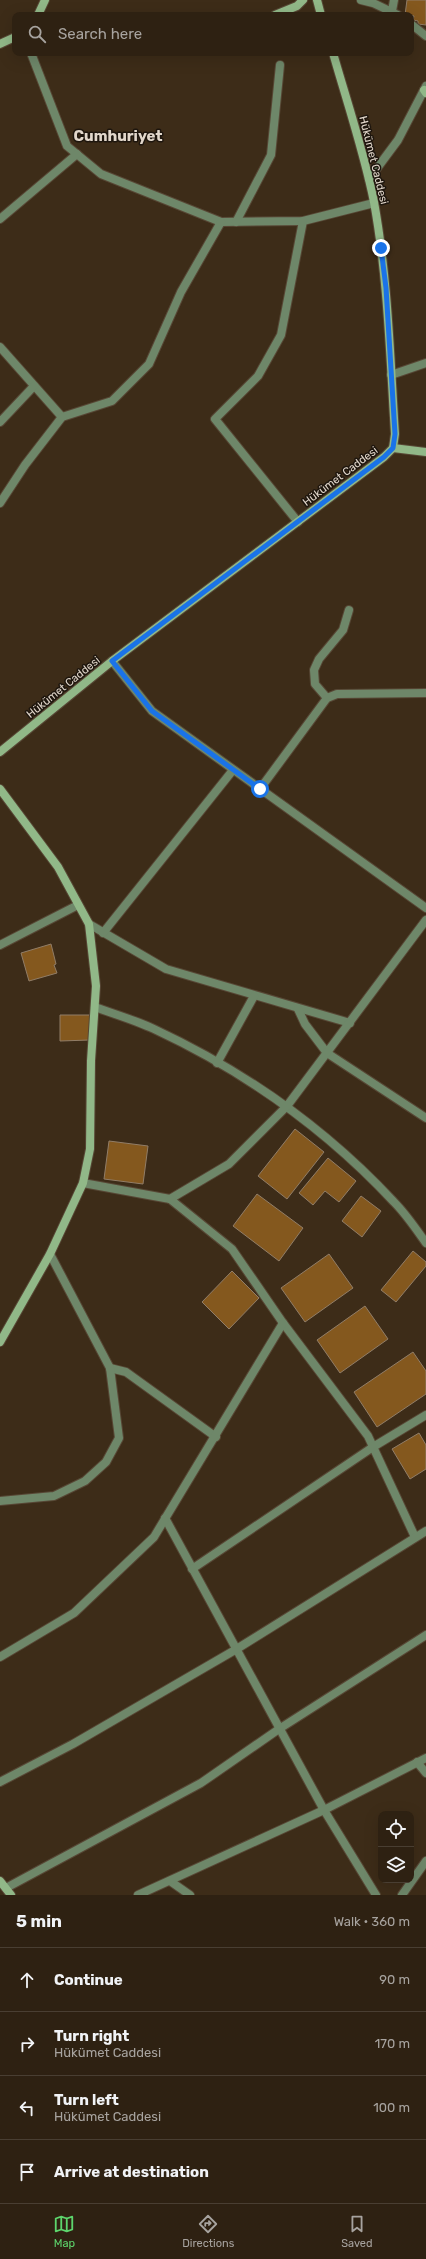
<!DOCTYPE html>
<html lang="en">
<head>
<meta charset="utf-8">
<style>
	:root { --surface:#2e2112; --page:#36291b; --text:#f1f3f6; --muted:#a7a39f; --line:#493e32; --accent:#5dd56c }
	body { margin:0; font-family:Rubik,sans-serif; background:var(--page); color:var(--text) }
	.controls { position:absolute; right:12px; bottom:12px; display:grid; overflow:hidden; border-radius:8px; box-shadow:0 4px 16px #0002 }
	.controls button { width:36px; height:36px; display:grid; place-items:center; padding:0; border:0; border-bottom:1px solid var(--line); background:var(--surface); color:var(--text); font:20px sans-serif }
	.stop { position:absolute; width:12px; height:12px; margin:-9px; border:3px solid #1a73e8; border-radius:50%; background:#fff }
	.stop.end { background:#1a73e8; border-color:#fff; box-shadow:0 1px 4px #0008 }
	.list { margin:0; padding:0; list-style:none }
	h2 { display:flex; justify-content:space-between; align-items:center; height:52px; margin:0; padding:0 16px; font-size:17px }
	h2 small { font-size:13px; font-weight:400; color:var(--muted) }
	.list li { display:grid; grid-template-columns:26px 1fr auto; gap:12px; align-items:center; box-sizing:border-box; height:64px; padding:0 16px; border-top:1px solid var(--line) }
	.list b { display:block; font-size:15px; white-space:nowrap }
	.list p { margin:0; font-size:13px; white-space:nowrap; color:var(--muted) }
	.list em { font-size:13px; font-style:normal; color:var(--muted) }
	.icon { flex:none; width:22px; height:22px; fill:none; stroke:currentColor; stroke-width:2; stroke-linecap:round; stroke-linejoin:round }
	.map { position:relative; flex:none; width:426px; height:1895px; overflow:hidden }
	.search { position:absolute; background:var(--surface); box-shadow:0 4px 16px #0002; left:12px; right:12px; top:12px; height:44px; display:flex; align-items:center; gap:10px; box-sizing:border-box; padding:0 14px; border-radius:8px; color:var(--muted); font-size:15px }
	.sheet { height:308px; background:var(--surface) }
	nav { display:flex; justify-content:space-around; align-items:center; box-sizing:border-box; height:56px; border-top:1px solid var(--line); background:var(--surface); font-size:11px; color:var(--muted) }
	nav a { display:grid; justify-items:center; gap:2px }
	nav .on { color:var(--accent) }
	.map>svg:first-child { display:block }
</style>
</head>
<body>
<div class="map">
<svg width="426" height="1895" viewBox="0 0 426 1895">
	<rect width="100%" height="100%" fill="#3d2c18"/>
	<!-- building -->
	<g fill="#84581e" stroke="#917d67">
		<polygon points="407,0 426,0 426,25 418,24 418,21 413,20 414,16 405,15"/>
		<polygon points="51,944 56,964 54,965 57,973 29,981 21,953"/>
		<polygon points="60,1015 90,1015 90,1040 60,1041"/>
		<polygon points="295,1129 324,1152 287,1199 258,1176"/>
		<polygon points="109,1141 148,1146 143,1184 104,1179"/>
		<polygon points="328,1158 356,1181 339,1202 325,1191 313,1205 299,1193"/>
		<polygon points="257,1194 303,1228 279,1261 233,1226"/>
		<polygon points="361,1196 381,1211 362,1237 342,1221"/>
		<polygon points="413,1251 426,1262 426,1266 396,1302 381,1290"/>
		<polygon points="329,1254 353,1288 305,1322 281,1288"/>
		<polygon points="232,1271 259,1298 229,1329 202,1302"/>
		<polygon points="365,1306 388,1339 340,1373 317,1340"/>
		<polygon points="413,1352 426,1371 426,1394 377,1427 354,1392"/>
		<polygon points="419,1433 426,1445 426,1469 410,1479 392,1449"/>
	</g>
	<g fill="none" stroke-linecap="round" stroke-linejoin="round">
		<!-- street casing -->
		<g stroke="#574735" stroke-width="10">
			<g id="street">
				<polyline points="361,0 373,3 398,15"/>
				<polyline points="392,11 394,0"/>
				<polyline points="411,24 426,36"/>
				<polyline points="31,53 67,146 101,174 221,222 303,221 374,203"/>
				<polyline points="369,179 398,140 426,86"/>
				<polyline points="0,219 77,154"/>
				<polyline points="236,222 271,155 280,65"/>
				<polyline points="0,347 62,417"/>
				<polyline points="391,375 426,363"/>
				<polyline points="0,422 34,386"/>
				<polyline points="0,503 25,465 62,417 112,401 149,364 181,292 221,222"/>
				<polyline points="298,522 215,419 258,376 281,335 303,221"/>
				<polyline points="112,661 152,711 426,908"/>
				<polyline points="327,698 315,684 314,670 319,659 343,630 349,610"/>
				<polyline points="260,789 327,698 337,694 426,693"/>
				<polyline points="89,924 166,969 350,1023"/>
				<polyline points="103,933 233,770"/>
				<polyline points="0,945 78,905"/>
				<path d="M95 1007C114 1014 135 1020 154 1029 244 1071 327 1130 394 1202 406 1214 416 1229 426 1243"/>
				<polyline points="298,1009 305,1024 327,1053 426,1118"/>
				<polyline points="217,1063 254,996"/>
				<polyline points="83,1183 170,1199 229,1164 287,1106 426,920"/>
				<polyline points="170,1199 232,1249 283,1323 368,1436 415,1537"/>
				<polyline points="110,1368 126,1372 216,1437"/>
				<polyline points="0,1501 54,1496 85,1481 106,1462 119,1438 110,1368 50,1254"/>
				<polyline points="165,1518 324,1810 376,1895"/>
				<polyline points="192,1569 373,1447 426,1415"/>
				<polyline points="0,1657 74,1613 154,1537 283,1323"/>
				<polyline points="417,1762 426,1773"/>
				<polyline points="0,1782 73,1744 235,1650 426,1531"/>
				<polyline points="170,1881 190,1895"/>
				<polyline points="6,1888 201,1783 279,1729 426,1635"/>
				<polyline points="138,1895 324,1810 426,1758"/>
				<polyline points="402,1895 426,1861"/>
			</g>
		</g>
		<!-- secondary casing -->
		<g stroke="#574735" stroke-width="10">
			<g id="secondary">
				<polyline points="317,0 321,15"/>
				<polyline points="38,15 45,0"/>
				<polyline points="275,15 297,6 303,0"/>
				<polyline points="0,44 15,37"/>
				<polyline points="424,90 426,93"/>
				<polyline points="393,448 426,452"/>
				<path d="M0 752 112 661 384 457 393 448 395 434C390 356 388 279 374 202 364 152 347 102 333 53"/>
				<polyline points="0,789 58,867 89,924 96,986 91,1061 90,1149 83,1183 50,1254 0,1342"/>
				<polyline points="0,1881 11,1895"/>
			</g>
		</g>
		<!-- street -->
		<use href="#street" stroke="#6e8769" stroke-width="8"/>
		<!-- secondary -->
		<use href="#secondary" stroke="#91b888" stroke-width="8"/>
	</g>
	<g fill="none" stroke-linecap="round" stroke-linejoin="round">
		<!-- route -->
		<polyline stroke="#1a73e8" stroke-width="5" points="260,789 152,711 112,661 384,457 393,448 395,434 386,288 381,248"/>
	</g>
	<g text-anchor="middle" stroke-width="3" stroke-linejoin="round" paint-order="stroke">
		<!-- street labels -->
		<g font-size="11" fill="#e2d7cb" stroke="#1e160e">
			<text transform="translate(374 160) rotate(76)" y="4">Hükümet Caddesi</text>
			<text transform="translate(340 476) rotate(-37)" y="4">Hükümet Caddesi</text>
			<text transform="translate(63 687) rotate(-39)" y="4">Hükümet Caddesi</text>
		</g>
		<!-- district labels -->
		<g font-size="15" font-weight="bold" fill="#e2d7cb" stroke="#1e160e">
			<text x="118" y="141">Cumhuriyet</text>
		</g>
	</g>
</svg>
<div class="controls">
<button><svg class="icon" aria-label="locate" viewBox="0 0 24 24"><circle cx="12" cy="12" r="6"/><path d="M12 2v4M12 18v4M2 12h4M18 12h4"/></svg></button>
<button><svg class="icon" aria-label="layers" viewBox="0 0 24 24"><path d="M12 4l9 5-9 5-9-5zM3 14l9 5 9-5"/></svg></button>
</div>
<div class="stop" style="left:260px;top:789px"></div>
<div class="stop end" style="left:381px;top:248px"></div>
<div class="search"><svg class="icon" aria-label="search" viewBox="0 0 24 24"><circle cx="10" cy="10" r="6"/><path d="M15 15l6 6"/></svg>Search here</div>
</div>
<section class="sheet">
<h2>5 min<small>Walk · 360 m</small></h2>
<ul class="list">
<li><svg class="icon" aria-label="ahead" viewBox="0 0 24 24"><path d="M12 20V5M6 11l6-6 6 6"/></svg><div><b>Continue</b></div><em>90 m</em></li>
<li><svg class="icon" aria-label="right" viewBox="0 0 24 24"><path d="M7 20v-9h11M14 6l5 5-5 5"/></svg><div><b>Turn right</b><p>Hükümet Caddesi</p></div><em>170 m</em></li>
<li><svg class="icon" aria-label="left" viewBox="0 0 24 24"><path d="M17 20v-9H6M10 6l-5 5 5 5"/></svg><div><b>Turn left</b><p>Hükümet Caddesi</p></div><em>100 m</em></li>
<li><svg class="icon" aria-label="arrive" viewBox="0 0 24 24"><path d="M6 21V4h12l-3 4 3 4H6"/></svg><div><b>Arrive at destination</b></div></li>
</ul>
</section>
<nav>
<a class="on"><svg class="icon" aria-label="map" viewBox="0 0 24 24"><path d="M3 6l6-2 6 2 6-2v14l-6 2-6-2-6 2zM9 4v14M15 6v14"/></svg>Map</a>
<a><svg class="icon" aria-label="directions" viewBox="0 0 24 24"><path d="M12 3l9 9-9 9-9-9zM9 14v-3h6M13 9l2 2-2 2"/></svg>Directions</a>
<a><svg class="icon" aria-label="saved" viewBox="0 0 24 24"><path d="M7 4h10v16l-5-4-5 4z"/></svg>Saved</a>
</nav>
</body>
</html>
